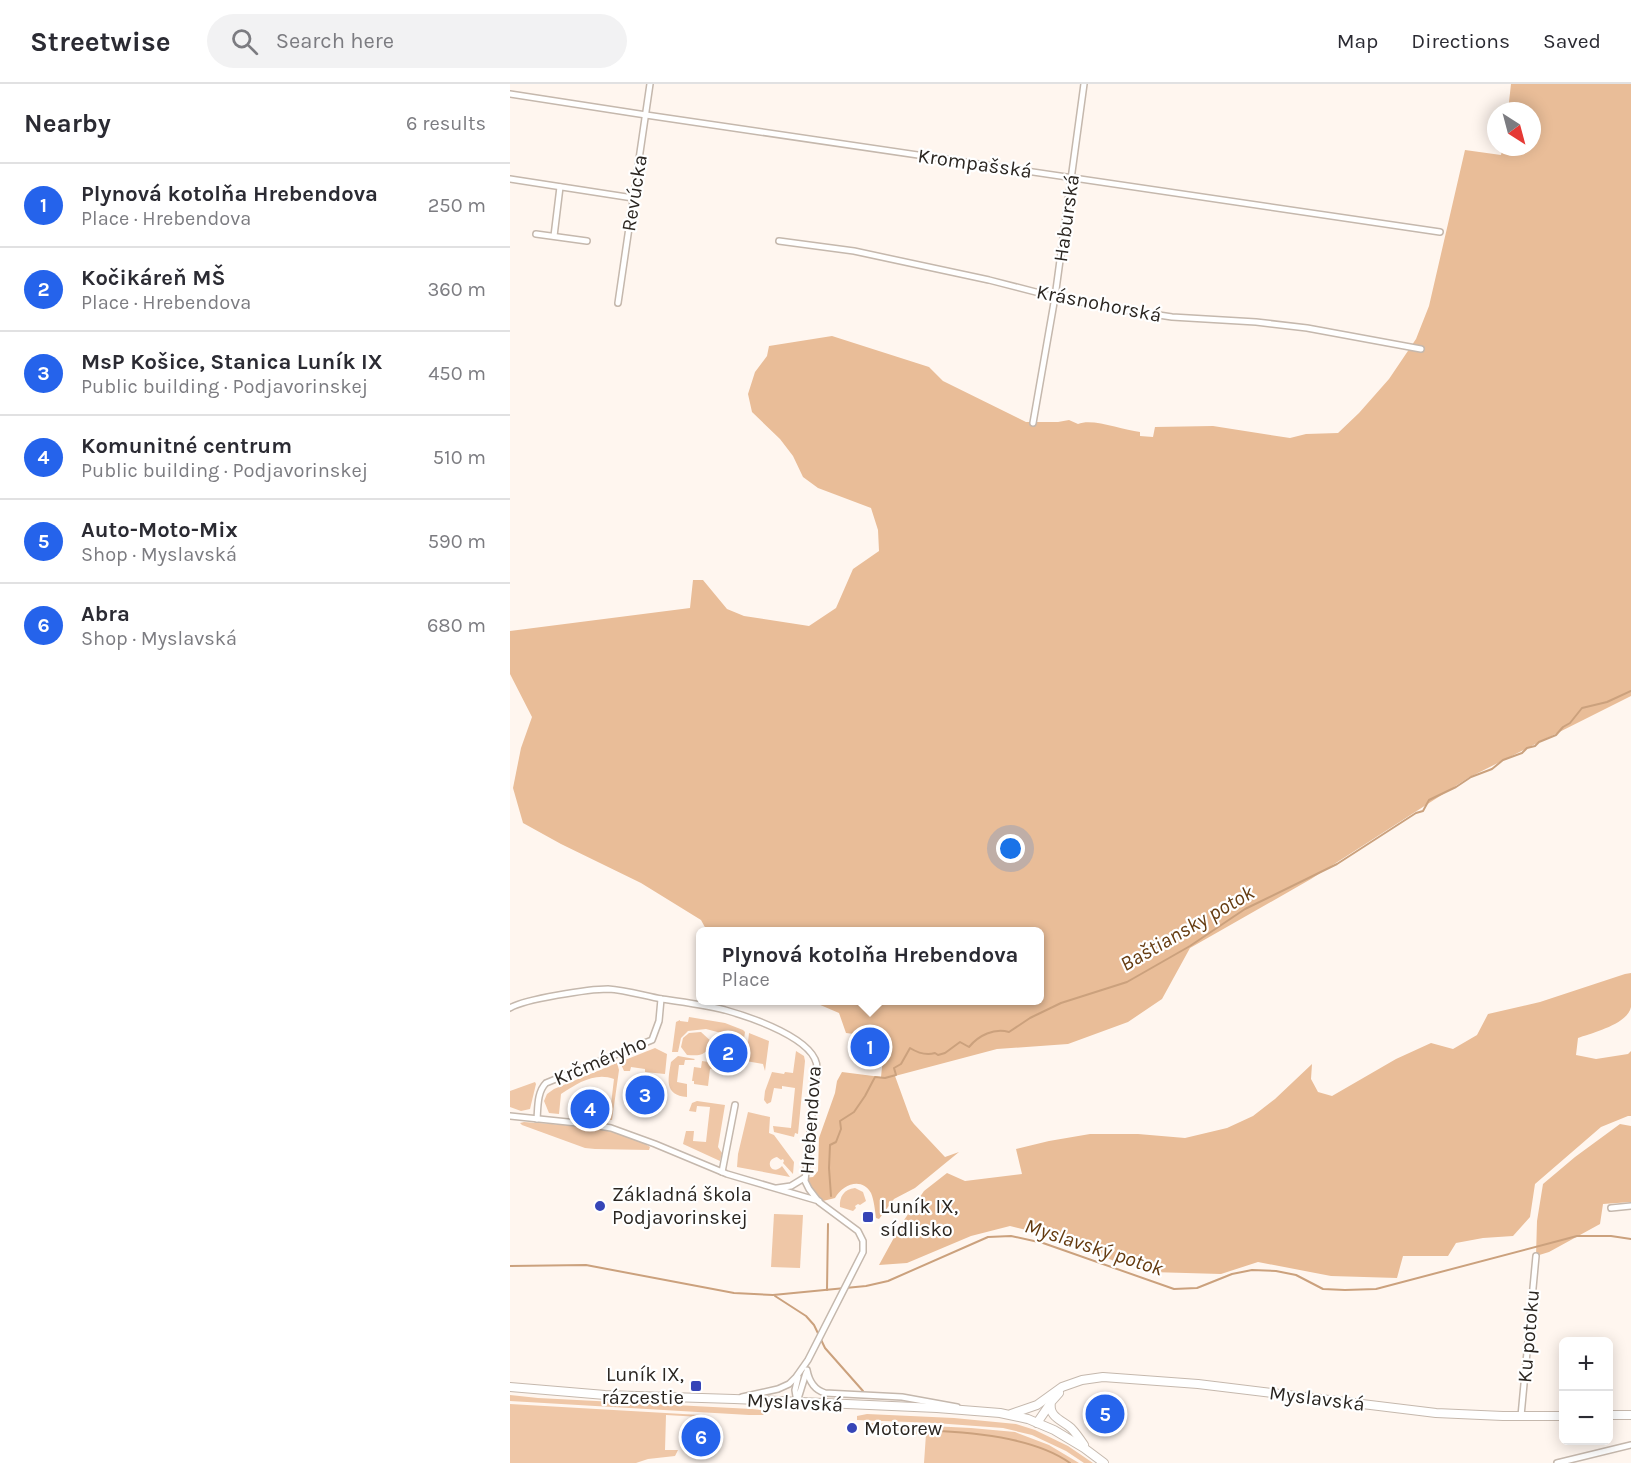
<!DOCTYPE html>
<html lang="en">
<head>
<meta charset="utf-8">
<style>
	:root { --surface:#fff; --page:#f2f2f3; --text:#2b2b33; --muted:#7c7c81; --line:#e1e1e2; --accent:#2563eb }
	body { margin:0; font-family:Karla,sans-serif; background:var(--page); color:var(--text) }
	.controls { position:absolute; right:18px; bottom:18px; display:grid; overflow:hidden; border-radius:9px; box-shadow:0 3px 15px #0003 }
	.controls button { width:54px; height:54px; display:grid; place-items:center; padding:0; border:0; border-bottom:2px solid var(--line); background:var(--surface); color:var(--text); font:30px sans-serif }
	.compass { position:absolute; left:977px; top:18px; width:54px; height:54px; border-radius:50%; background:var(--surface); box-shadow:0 3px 15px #0003; rotate:144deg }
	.you { position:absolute; left:501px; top:765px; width:21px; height:21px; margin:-15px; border:4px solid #fff; border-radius:50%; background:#1a73e8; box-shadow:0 0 0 9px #1a73e833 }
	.badge { display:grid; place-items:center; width:39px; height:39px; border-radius:50%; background:var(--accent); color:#fff; font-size:20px; font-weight:700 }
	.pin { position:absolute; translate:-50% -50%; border:3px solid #fff; box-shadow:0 2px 6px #0006 }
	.popup { position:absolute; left:186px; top:843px; width:348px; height:78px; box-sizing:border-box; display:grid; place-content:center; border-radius:9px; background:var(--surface); filter:drop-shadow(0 2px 4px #0005); font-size:20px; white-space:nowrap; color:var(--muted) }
	.popup b { font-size:22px; color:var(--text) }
	.popup::after { content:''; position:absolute; left:50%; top:100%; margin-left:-12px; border:12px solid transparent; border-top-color:var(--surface) }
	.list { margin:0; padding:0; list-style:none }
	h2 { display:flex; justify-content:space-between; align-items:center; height:78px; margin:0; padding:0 24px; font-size:26px }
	h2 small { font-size:20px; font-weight:400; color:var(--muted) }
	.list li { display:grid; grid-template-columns:39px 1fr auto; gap:18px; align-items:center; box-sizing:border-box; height:84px; padding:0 24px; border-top:2px solid var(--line) }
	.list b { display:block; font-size:22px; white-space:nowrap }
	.list p { margin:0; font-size:20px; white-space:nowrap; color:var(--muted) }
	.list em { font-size:20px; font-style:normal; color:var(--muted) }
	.icon { flex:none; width:33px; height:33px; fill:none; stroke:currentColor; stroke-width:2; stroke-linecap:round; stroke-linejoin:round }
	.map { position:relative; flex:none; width:1121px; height:1379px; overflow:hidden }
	header { display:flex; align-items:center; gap:36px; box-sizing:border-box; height:84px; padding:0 30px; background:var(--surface); border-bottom:2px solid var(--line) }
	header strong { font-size:28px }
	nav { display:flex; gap:33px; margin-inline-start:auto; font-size:21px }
	.search { width:420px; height:54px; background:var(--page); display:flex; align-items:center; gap:15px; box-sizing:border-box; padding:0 21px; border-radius:33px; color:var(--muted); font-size:22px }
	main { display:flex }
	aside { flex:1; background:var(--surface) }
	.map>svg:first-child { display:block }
</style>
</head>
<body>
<header>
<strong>Streetwise</strong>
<div class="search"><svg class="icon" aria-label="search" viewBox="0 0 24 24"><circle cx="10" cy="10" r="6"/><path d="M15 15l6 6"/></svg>Search here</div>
<nav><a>Map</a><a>Directions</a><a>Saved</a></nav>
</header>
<main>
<aside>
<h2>Nearby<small>6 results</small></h2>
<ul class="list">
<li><span class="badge">1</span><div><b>Plynová kotolňa Hrebendova</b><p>Place · Hrebendova</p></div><em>250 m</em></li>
<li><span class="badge">2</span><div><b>Kočikáreň MŠ</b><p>Place · Hrebendova</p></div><em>360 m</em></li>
<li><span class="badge">3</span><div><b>MsP Košice, Stanica Luník IX</b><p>Public building · Podjavorinskej</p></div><em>450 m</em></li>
<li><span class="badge">4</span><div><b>Komunitné centrum</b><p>Public building · Podjavorinskej</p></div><em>510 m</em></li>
<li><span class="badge">5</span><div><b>Auto-Moto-Mix</b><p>Shop · Myslavská</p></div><em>590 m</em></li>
<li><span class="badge">6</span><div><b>Abra</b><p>Shop · Myslavská</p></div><em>680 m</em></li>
</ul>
</aside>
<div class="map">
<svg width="1121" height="1379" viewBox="0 0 1121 1379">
	<rect width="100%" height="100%" fill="#fff6ef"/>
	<!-- green -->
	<g fill="#efc7a7">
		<polygon points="179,933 215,939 233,946 235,948 234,955 196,945 178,947 171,954 168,968 162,968 166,938 170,936 170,937 178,938"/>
		<path d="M191 948 203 959C194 971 193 972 177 971L171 963 173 954 179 949Z"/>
		<polygon points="239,949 259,957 255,987 253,980 236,977"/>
		<polygon points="145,964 157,970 155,990 135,988 135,985 121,983 120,987 114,987 110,978"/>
		<polygon points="286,967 294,972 295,977 288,1050 285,1049 284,1053 264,1048 263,1042 281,1044 285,1004 272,1002 272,1005 264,1004 261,1018 257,1020 254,1016 255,1007 262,988 274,990 275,988 283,989"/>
		<path d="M168 972 185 975 184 976H175L174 981H169L167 998 177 1000V1013C154 1011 158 996 161 978Z"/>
		<polygon points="192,977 206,979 205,985 200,985 198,1002 184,1000 184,997 182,997 184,983 191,984"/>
		<path d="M107 979 109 986 102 1036 87 1034V1030L94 1031 96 1029 97 1020H101L104 995C85 988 68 999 51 1010L49 1030 39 1029 34 1017 37 1010 44 1005Z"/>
		<polygon points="25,998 26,1000 20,1025 11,1027 0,1023 0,1007"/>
		<polygon points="187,1017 215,1021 208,1063 212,1069 210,1077 173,1060 176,1047 184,1047 183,1057 196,1058 200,1023 187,1022 186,1028 179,1027 182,1019"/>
		<path d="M238 1028 260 1033 259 1049 264 1051 284 1078 283 1090 273 1079 274 1077 273 1075 271 1076 267 1073C253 1076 262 1093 272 1082L280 1093 227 1083 228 1070Z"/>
		<path d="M14 1038C50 1041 110 1042 140 1063L139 1066 85 1065 75 1064 12 1041 10 1039Z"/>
		<path d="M345 1104 353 1108 356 1117 350 1121 348 1120 345 1122 346 1124 343 1127 330 1123C329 1113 334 1105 345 1104Z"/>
		<polygon points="264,1130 293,1131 290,1184 261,1183"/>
		<polygon points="0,1311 28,1314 242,1325 251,1326 254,1330 253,1331 239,1331 0,1317"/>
		<polygon points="0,1320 190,1331 190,1333 156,1331 155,1366 168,1366 165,1372 138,1375 126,1379 0,1379"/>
		<polygon points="357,1330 444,1334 506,1340 525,1346 558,1362 583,1379 574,1379 556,1367 522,1351 493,1344 425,1339 347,1336 347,1332"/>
		<path d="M360 1339 461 1344 505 1348 539 1361 569 1379H414L416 1350C400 1349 370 1353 360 1339Z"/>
	</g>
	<!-- forest -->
	<g fill="#e9bd98">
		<path d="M1001 0H1121V612L958 694 801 795 680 864 652 915 618 938 558 960 487 965 385 992 401 1036 404 1040 435 1073 449 1068 405 1104 384 1115 369 1135 366 1134C365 1126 364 1116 361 1109 352 1093 333 1100 325 1114L309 1118 294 1094 303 1093 308 1087 309 1054 325 1009 327 997 332 988 371 993 375 954 336 949 329 929 301 917 530 916V848L197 847 191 836 131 799 51 760 13 739 3 704 11 664 22 633 0 590V547L180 524 183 496H193L217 525 234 532 299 542 326 524 343 485 369 467 368 446 361 424 308 404 293 393 283 372 270 355 242 328 238 310 245 288 257 272 259 262 322 252 419 283 433 297 516 338H548L559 336 568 340C583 334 612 346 630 348V352L643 353 645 343 703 342 780 354 796 350 828 349 849 329 879 295 906 255 919 222 955 66 991 71 993 63H1022V27H998Z"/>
		<path d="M1121 889C1121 900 1121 913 1121 923 1118 940 1082 949 1068 954L1066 971 1086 975 1118 970 1121 967V1032H1118L1091 1043 1025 1100 1020 1133 1003 1152 973 1154 946 1159 938 1172H893L887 1194 821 1192 748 1178 711 1190 641 1188 604 1177 553 1155 500 1142 461 1152 397 1179 369 1181 392 1139 414 1107 437 1089 455 1097 512 1090 506 1065 539 1057 580 1050H628L675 1054 717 1044 743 1032 765 1015 802 980 801 995 808 1008 822 1012 886 975 921 959 943 965 967 951 978 930 1030 918 1115 890Z"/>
		<polygon points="1110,1040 1121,1042 1121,1118 1093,1120 1090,1140 1039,1168 1026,1172 1027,1137 1033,1100 1065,1073"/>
	</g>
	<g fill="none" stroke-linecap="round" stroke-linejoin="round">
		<!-- stream -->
		<g stroke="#cba17d" stroke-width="2">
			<path d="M321 1112 319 1084 320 1061 326 1058 331 1045 330 1037 344 1028 355 1012 365 993 375 994 386 991 384 984 391 980 400 964C408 969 416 972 425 969L428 971 435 969 450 958 459 963C469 951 484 944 499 948L520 934 551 919 617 898 680 862 735 825 827 780 906 729 913 727 919 716 946 703 961 693 982 685 993 676 1012 669 1017 664 1025 662 1029 658 1046 651 1053 643 1060 639 1072 624 1097 618 1121 607"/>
			<polyline points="0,1182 76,1181 224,1209 263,1211 356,1202 378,1197 478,1153 501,1152 533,1159 664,1205 687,1204 722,1190 742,1186 766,1187 786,1191 813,1205 835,1206 866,1205 1067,1152 1101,1152 1121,1155"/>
			<polyline points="317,1206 318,1140"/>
			<polyline points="265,1212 296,1232 304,1241 315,1264 353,1307"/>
			<path d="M374 1344C392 1347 411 1346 430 1347 470 1349 527 1355 560 1379"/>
		</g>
		<!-- street casing -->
		<g stroke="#c5b8ad" stroke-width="8">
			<g id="street">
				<polyline points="0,10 136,31 930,148"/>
				<polyline points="0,95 123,114"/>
				<polyline points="26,150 77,157"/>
				<polyline points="44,152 50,103"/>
				<polyline points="269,157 344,167 479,196 545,213 609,225 662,233 746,238 797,244 911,265"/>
				<polyline points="108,219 140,0"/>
				<polyline points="523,339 545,213 574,0"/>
				<path d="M0 924C14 915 80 905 98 905 116 906 135 912 152 915 173 918 195 921 215 926 240 933 307 955 307 984L295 1097 299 1105 309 1118 348 1147 353 1157V1168L298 1276 286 1293 279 1300 268 1305 232 1313"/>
				<polyline points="0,1032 77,1040 101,1044 145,1060 217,1090 309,1117"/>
				<path d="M27 1035C28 1023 27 1008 36 999L142 956 149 937 151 915"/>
				<polyline points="212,1088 225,1021"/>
				<polyline points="267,1104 281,1102 294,1094"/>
				<polyline points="1101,1124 1121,1122"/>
				<path d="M297 1286C299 1297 305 1306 315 1309L392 1313 447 1323"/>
				<polyline points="287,1318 296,1289"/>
				<polyline points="287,1318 285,1306 288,1293"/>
				<polyline points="1011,1332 1026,1172"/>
				<polyline points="1047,1379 1121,1361"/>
			</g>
		</g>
		<!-- secondary casing -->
		<g stroke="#c5b8ad" stroke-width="10">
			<g id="secondary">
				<polyline points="0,1303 95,1311 224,1315 427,1324 490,1329 518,1335 544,1346 574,1364 594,1379"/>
				<path d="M549 1309 541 1318C538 1333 552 1336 561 1344 566 1349 570 1355 574 1361"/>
				<polyline points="501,1330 527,1321 552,1303 572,1296 593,1293 688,1300 926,1329 993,1332 1054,1332"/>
				<polyline points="1098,1331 1121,1331"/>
				<polyline points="527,1339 540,1320"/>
			</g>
		</g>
		<!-- street -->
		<use href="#street" stroke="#fff" stroke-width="5"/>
		<!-- secondary -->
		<use href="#secondary" stroke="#fff" stroke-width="8"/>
	</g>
	<!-- markers -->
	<g fill="#3645b7" stroke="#fff" stroke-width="2">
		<circle cx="90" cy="1122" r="6"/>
		<rect x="352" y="1127" width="12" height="12" rx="3"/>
		<rect x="180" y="1296" width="12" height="12" rx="3"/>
		<circle cx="342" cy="1344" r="6"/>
	</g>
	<g text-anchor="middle" stroke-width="4.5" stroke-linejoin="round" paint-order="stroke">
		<!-- street labels -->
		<g font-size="20" fill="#2b2621" stroke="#fff">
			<text transform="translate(465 79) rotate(8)" y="7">Krompašská</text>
			<text transform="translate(124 109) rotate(-81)" y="7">Revúcka</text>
			<text transform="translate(556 134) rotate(-82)" y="7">Haburská</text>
			<text transform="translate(589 219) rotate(11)" y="7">Krásnohorská</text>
			<text transform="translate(90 976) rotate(-23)" y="7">Krčméryho</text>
			<text transform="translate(300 1036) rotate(-86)" y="7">Hrebendova</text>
			<text transform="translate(1018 1252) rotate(-85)" y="7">Ku potoku</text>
			<text transform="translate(807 1314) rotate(7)" y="7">Myslavská</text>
			<text transform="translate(285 1318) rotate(3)" y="7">Myslavská</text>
		</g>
		<!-- poi labels -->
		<g font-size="20" fill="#2b2621" stroke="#fff" text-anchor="start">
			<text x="102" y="1117">Základná škola<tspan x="102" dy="23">Podjavorinskej</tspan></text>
			<text x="370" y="1129">Luník IX,<tspan x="370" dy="23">sídlisko</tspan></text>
			<text x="174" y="1297" text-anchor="end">Luník IX,<tspan x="174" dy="23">rázcestie</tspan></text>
			<text x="354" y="1351">Motorew</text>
		</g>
		<!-- water labels -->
		<g font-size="21" font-style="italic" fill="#653b10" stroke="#fff">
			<text transform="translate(677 844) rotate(-30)" y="7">Baštiansky potok</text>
			<text transform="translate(584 1163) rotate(18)" y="7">Myslavský potok</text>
		</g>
	</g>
</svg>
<div class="controls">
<button>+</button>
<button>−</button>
</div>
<svg class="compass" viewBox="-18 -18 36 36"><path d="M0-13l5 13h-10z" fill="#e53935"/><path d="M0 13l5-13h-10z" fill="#7c7c81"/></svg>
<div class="you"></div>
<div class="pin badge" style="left:360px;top:963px">1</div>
<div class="popup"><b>Plynová kotolňa Hrebendova</b>Place</div>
<div class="pin badge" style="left:218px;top:969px">2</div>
<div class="pin badge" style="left:135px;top:1011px">3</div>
<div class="pin badge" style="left:80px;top:1025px">4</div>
<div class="pin badge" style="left:595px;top:1330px">5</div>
<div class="pin badge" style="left:191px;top:1353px">6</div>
</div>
</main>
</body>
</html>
